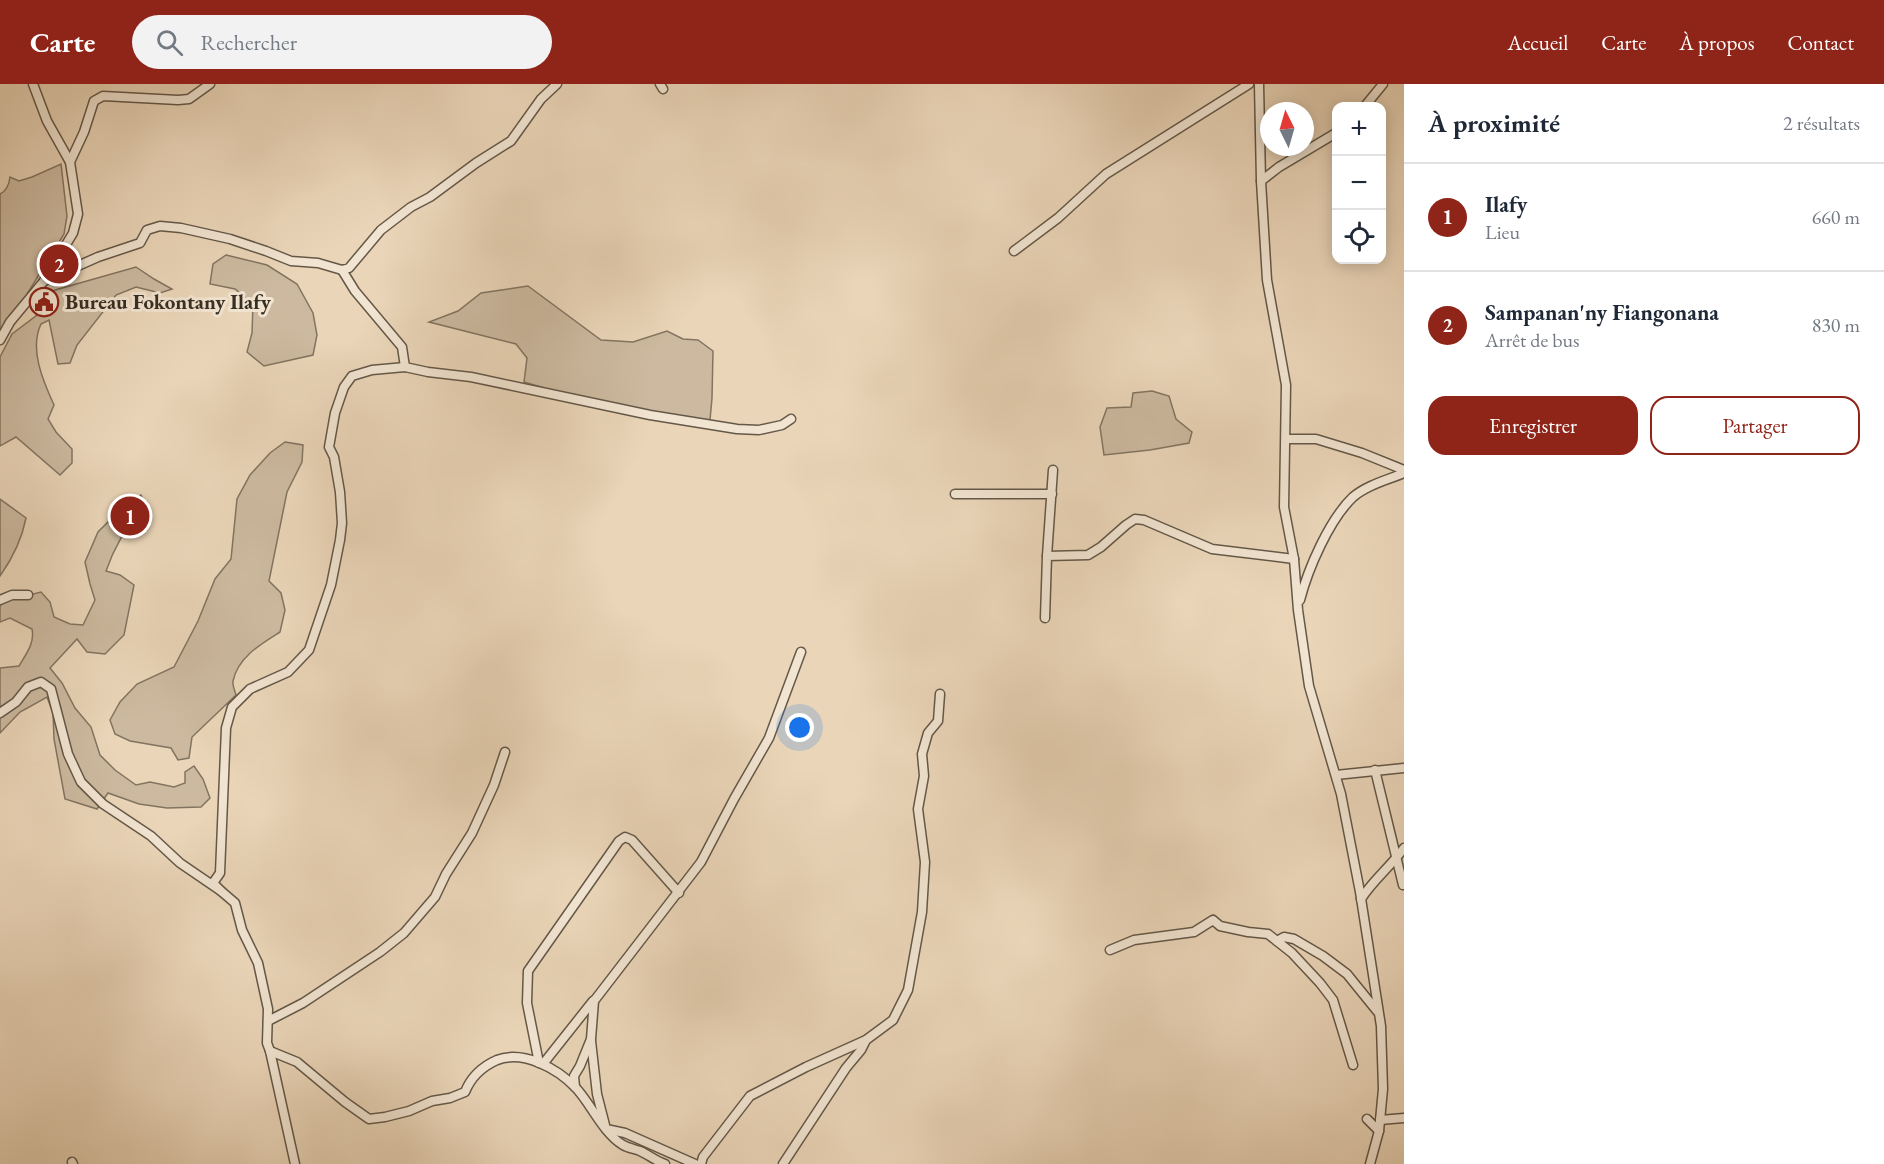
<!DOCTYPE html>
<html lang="fr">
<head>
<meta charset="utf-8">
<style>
	:root { --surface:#fff; --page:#f2f2f3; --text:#1f2937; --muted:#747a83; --line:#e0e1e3; --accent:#8f2418 }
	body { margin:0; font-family:"EB Garamond",serif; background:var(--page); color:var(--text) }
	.controls { position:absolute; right:18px; top:18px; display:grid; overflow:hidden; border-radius:12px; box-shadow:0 3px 15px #0003 }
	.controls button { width:54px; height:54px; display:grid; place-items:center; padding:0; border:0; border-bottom:2px solid var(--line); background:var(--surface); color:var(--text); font:30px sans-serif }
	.compass { position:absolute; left:1260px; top:18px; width:54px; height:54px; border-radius:50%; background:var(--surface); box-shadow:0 3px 15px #0003; rotate:355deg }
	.you { position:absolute; left:800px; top:644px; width:21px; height:21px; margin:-15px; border:4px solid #fff; border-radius:50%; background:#1a73e8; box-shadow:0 0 0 9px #1a73e833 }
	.badge { display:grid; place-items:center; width:39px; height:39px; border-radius:50%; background:var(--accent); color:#fff; font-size:20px; font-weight:700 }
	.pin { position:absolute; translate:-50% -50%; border:3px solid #fff; box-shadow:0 2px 6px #0006 }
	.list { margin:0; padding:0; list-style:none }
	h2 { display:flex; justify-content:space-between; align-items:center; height:78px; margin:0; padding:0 24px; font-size:26px }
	h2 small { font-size:20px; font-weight:400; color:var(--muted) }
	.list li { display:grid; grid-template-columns:39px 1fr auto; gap:18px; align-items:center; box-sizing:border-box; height:108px; padding:0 24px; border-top:2px solid var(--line) }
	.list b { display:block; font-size:22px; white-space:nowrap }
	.list p { margin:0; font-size:20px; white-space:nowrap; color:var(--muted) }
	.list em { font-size:20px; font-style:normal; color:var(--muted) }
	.actions { display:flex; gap:12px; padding:18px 24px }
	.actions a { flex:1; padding:14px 0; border:2px solid var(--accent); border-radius:18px; text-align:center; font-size:21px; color:var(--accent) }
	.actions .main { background:var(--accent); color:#fff }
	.icon { flex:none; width:33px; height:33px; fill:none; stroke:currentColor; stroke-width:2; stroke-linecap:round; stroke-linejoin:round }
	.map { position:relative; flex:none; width:1404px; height:1080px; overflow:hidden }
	header { display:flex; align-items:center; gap:36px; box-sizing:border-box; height:84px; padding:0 30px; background:var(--accent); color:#fff }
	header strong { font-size:28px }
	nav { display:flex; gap:33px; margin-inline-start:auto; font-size:21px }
	.search { width:420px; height:54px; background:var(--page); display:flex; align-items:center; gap:15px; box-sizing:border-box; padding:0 21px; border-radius:33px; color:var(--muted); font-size:22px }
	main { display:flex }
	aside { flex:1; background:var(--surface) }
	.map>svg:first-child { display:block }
</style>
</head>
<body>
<header>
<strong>Carte</strong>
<div class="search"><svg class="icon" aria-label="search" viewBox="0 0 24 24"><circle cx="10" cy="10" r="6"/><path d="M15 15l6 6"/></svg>Rechercher</div>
<nav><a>Accueil</a><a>Carte</a><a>À propos</a><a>Contact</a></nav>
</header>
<main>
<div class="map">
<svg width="1404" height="1080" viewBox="0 0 1404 1080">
	<rect width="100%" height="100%" fill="#ead5b8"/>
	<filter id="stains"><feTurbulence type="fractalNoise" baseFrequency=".00333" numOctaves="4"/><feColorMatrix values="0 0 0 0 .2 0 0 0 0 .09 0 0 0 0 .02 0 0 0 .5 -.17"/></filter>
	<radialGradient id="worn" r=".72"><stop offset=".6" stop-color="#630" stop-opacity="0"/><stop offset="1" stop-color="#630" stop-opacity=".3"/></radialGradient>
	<!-- green -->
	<g fill="#ccb99f" stroke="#827461" stroke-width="1.5">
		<path d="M61 80 67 132 64 150 0 254V110C7 107 9 101 10 93L19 97 32 93Z"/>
		<polygon points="226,171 267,181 297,200 313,229 317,251 313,271 264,282 247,268 252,249 253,220 235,205 210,200 213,180"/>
		<path d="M136 183 154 195 172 205 160 209 136 203 116 211 77 261 70 279 58 280 49 236 41 240C29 265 43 297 54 321L48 335 56 348 72 365V379L60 391 16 353 0 362V273L12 250 53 219 48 208Z"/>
		<polygon points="528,202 601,256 633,258 667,247 683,255 698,256 713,267 712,314 710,336 693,336 581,315 524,298 527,274 516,260 429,238 458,227 481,209"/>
		<polygon points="1152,307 1169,312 1176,335 1192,348 1189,359 1150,366 1104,371 1100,343 1107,324 1131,323 1133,309"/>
		<path d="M285 358 303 361 302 378 287 408 269 497 281 509 285 526 280 548C261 560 238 573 233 597 232 601 235 607 236 611L192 653 189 674 178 676 171 664 130 657 115 650 110 636 120 618 137 600 174 583 198 537 215 495 231 475 237 415 250 391 270 369Z"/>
		<path d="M141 411 145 420C127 441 115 461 106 487L120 491 134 501 124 551 105 570 87 568 77 555 50 584 62 599 75 624 91 643 100 671 115 686 136 701 150 698 174 703 185 699V688L194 682 203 695 210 714 201 723 167 724 139 720 108 709 97 725 65 715 54 655 53 629 47 613 20 628 0 649V584L19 582C26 570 35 559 32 545L10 534 0 538V522L5 517 41 508 50 518 54 533 70 540 83 541 95 516 90 500 85 478 98 448 126 420Z"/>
		<path d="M0 415 26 434C22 455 12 475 0 492Z"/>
	</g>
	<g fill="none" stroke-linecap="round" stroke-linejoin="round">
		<!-- minor casing -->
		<g stroke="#645848" stroke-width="11">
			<g id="minor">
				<polyline points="33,0 47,37 70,78"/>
				<polyline points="660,0 663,5"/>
				<polyline points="1259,0 1261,97"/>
				<polyline points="1365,22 1383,0"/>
				<polyline points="1336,49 1279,83 1261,97 1267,196 1286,301 1284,423 1294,475 1298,526 1309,602 1341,710 1360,808 1381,942 1383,1005 1379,1047 1370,1080"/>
				<polyline points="1014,167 1058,134 1106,90 1249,0"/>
				<polyline points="342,186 355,207 402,263 405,283"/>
				<polyline points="44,197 98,173 140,159 147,146 160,142 181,144 230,155 266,167 291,177 318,179 342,186 349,184 381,146 411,123 430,113 476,79 511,57 541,15 557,0"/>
				<polyline points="0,256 10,238 44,197 73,149 78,130 70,78 84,48 94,17 103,12 178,16 189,15 210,0"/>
				<polyline points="1287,355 1316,355 1362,369 1404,386"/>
				<polyline points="955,410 1052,410"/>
				<polyline points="1047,472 1053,386"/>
				<polyline points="0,516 12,511 28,511"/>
				<path d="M1300 516C1308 485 1329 436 1353 413 1367 401 1387 396 1404 389"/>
				<polyline points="1045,534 1047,472 1088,471 1101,463 1126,441 1135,435 1144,436 1212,465 1294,475"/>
				<polyline points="0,629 16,618 28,603 41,598 51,605 68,670 81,698 103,720 151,752 180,779 221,807 235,819 242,846 258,879 268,925 267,959 270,967 295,1080"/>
				<polyline points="1375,686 1403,801"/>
				<polyline points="1336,691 1404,684"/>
				<polyline points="221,807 213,799 220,789 226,644 232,623 250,605 288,588 309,566 331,501 340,456 342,439 340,408 334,373 329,363 335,329 344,303 352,292 372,286 405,283 428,288 471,293 650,331 737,345 759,346 782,341 791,335"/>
				<path d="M1361 815C1373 796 1391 782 1404 764"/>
				<polyline points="1277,857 1284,853 1294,855 1323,872 1347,890 1377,927"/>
				<polyline points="1110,866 1134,856 1194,848 1213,836 1220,842 1248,848 1268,850 1292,869 1320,899 1333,916 1353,981"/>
				<polyline points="268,937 303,919 380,868 404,849 435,813 446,790 472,749 494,701 505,668"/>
				<polyline points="591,957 597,1010 606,1045 625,1049 695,1080"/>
				<path d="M270 967 297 978 345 1018 369 1035 385 1033 409 1027 432 1017 450 1014 465 1008C471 993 481 983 497 976 523 966 557 984 576 1004 591 1020 603 1049 623 1061 628 1064 635 1065 640 1067 649 1071 656 1077 665 1080"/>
				<polyline points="539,979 527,919 528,887 619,757 625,753 632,756 679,809"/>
				<polyline points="543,980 593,917"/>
				<polyline points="575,1003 574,992 580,982 591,955 594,917 701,778 734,715 769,654 801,568"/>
				<polyline points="1367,1035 1379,1047"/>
				<polyline points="1380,1036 1404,1034"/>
				<polyline points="72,1078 73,1080"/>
				<polyline points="701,1080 703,1073 750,1012 806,983 866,956"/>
				<polyline points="783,1080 846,984 861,966 866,956 893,936 908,906 922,828 925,778 918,725 924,692 922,670 928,649 938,637 940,610"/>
			</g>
		</g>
		<!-- minor -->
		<use href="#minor" stroke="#f1e4d1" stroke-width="8"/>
	</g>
	<!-- icons -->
	<defs>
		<g id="civic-ring" transform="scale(1.5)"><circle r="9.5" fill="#f1e4d1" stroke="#8f2418" stroke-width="1.5"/><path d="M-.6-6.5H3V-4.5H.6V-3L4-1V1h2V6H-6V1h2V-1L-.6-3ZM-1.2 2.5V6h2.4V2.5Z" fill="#8f2418"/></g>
	</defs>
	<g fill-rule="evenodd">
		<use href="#civic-ring" x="44" y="218"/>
	</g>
	<g text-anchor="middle" stroke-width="6" stroke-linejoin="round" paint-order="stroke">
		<!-- poi labels -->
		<g font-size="21" font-weight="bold" fill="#382f23" stroke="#f1e4d1" text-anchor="start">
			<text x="65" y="225">Bureau Fokontany Ilafy</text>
		</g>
	</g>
	<rect width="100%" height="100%" filter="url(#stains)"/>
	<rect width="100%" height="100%" fill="url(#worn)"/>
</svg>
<div class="controls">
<button>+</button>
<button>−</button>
<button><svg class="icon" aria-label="locate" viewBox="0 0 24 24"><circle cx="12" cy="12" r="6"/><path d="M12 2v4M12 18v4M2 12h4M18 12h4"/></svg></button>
</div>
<svg class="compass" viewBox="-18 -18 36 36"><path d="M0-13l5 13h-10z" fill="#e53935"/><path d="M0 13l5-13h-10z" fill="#747a83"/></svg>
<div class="you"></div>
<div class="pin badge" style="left:130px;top:432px">1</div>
<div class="pin badge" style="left:59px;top:180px">2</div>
</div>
<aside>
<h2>À proximité<small>2 résultats</small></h2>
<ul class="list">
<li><span class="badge">1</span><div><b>Ilafy</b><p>Lieu</p></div><em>660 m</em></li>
<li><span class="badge">2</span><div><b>Sampanan'ny Fiangonana</b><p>Arrêt de bus</p></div><em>830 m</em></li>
</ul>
<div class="actions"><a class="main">Enregistrer</a><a>Partager</a></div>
</aside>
</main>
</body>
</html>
